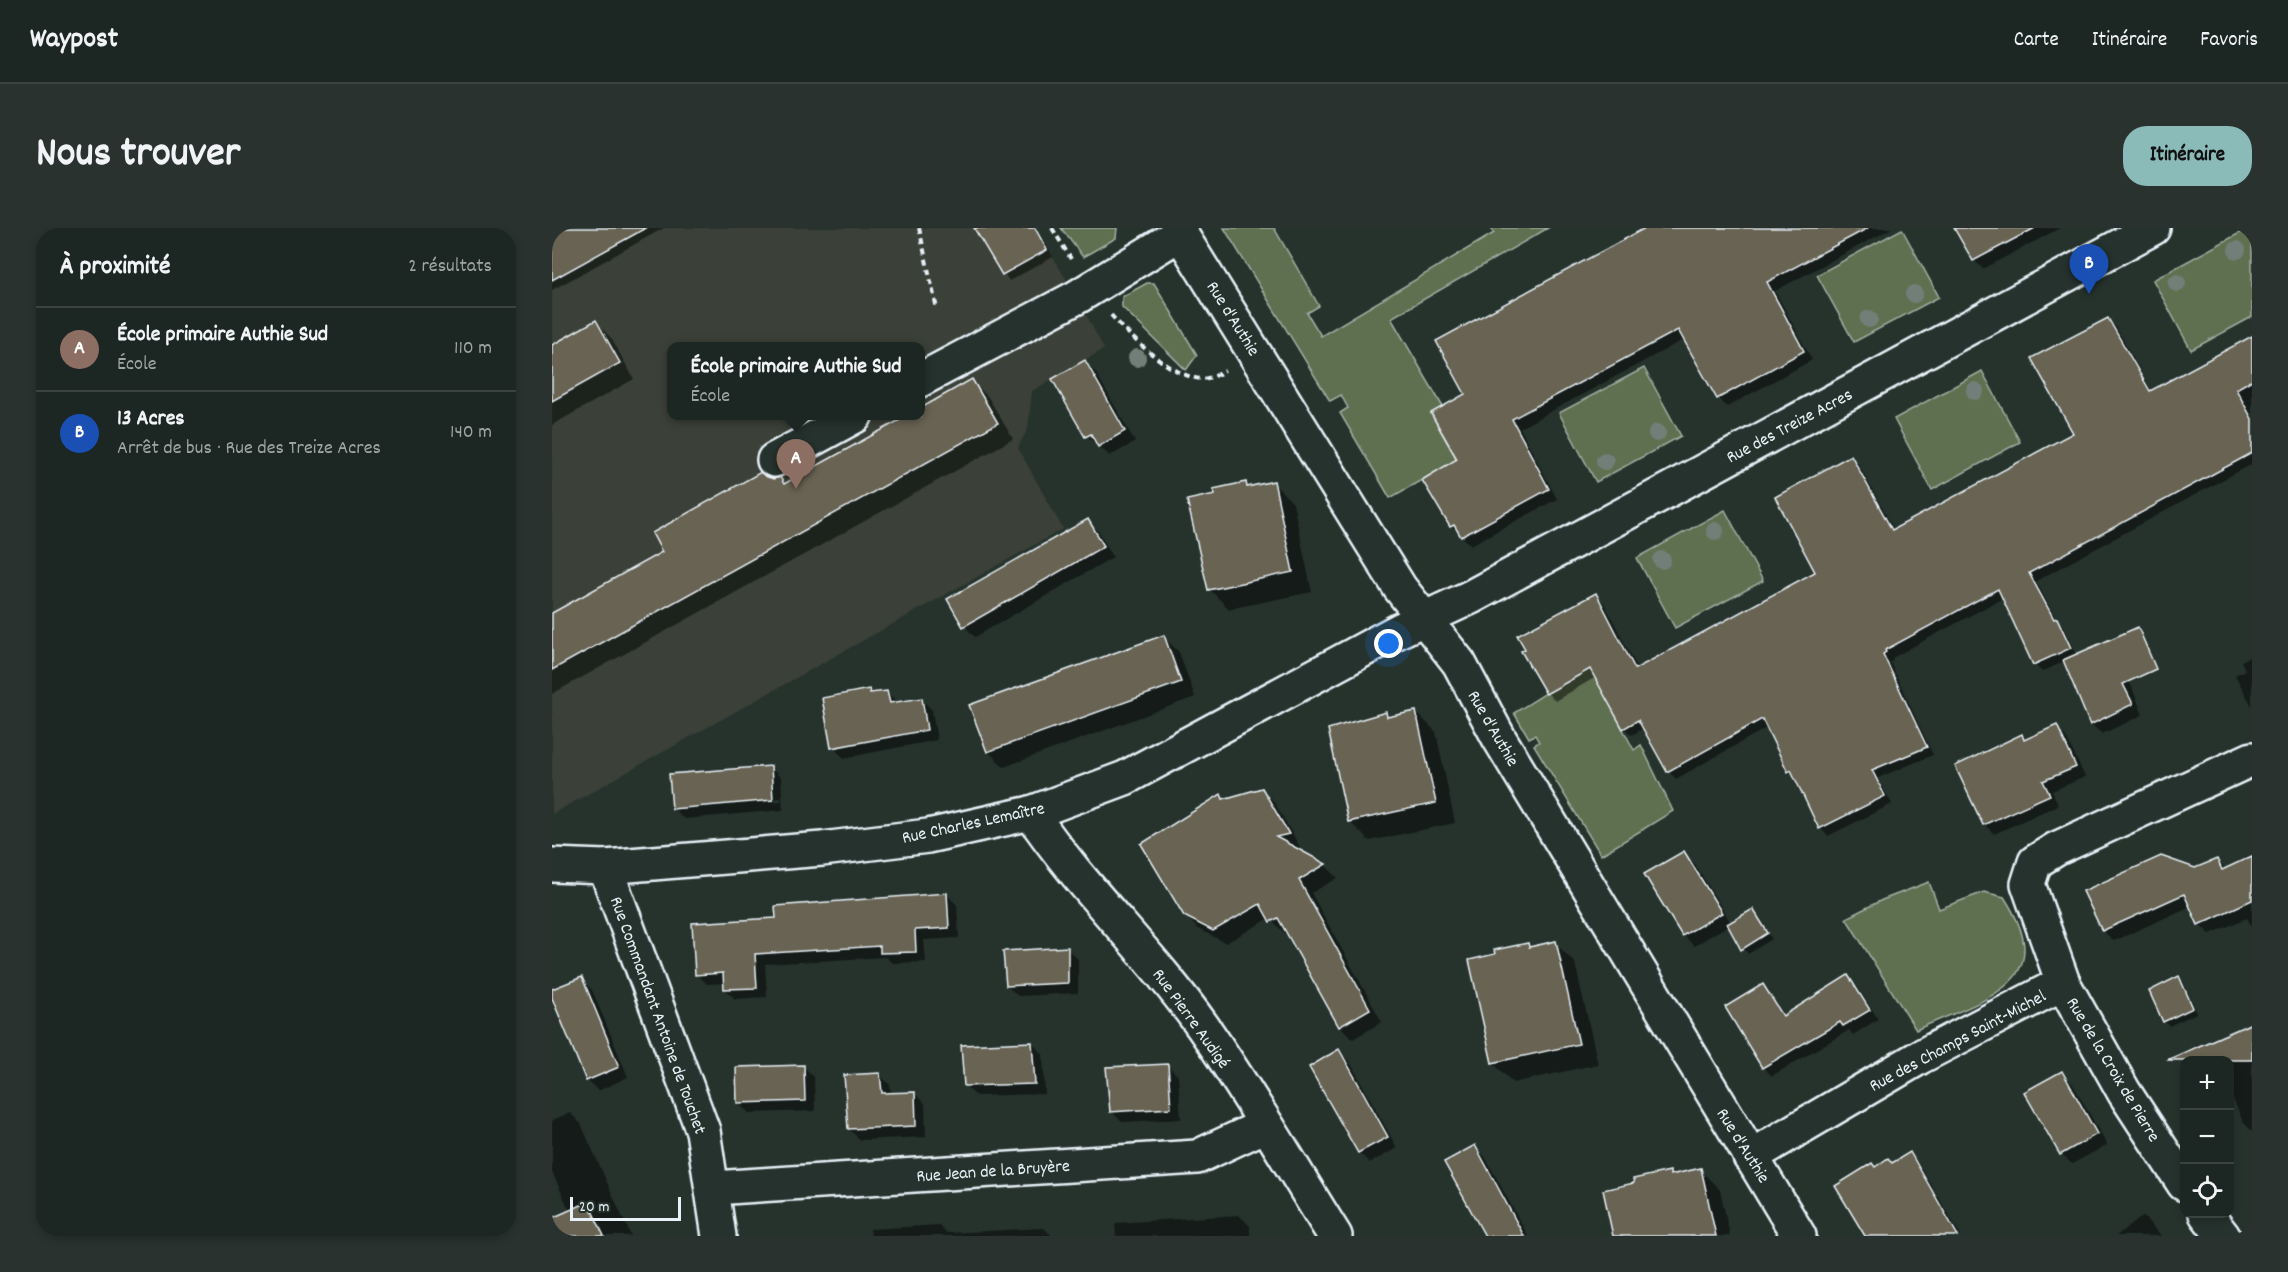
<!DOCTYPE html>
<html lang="fr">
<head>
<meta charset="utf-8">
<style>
	:root { --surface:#1c2622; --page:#29322f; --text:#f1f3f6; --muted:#a0a5a5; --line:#3a4340; --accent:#8bbbb9 }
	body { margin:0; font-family:Dekko,sans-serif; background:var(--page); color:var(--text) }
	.controls { position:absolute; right:18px; bottom:18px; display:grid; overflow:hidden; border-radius:12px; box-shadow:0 3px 9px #0003 }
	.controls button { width:54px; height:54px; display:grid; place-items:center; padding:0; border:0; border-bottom:2px solid var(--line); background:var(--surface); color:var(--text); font:30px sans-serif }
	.scale { position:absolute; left:18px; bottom:15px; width:111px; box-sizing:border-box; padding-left:6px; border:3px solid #e8f1f8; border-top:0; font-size:16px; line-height:21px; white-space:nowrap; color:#e8f1f8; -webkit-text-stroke:4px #26332d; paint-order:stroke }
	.you { position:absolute; left:837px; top:416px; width:21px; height:21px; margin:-15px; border:4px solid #fff; border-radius:50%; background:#1a73e8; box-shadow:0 0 0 9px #1a73e833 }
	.badge { display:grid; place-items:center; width:39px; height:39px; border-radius:50%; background:var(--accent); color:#fff; font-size:20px; font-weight:700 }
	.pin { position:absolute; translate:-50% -50px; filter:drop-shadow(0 2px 3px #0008) }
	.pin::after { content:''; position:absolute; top:32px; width:21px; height:18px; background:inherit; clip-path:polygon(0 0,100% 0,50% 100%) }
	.popup { position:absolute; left:115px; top:114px; width:258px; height:78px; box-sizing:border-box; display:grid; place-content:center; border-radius:12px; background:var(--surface); filter:drop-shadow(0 2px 4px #0005); font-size:20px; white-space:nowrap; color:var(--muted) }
	.popup b { font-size:22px; color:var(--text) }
	.popup::after { content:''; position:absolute; left:50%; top:100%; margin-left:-12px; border:12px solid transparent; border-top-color:var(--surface) }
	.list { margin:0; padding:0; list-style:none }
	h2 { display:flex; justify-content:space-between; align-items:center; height:78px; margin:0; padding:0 24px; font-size:26px }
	h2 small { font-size:20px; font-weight:400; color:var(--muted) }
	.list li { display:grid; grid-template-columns:39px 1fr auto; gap:18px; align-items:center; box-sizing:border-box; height:84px; padding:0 24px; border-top:2px solid var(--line) }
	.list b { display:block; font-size:22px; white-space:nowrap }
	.list p { margin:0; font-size:20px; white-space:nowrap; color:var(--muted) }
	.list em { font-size:20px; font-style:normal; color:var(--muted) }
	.icon { flex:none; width:33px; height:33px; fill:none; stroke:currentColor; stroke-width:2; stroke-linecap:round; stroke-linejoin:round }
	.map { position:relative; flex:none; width:1700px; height:1008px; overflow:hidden; border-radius:24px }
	header { display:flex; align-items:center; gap:36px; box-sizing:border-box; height:84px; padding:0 30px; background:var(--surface); border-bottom:2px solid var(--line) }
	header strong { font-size:28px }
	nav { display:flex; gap:33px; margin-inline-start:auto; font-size:21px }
	.intro { display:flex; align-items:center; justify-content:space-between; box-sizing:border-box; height:144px; padding:0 36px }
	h1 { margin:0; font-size:42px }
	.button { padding:15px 27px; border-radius:24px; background:var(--accent); color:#111; font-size:21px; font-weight:700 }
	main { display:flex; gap:36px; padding:0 36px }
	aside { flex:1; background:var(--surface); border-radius:24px; box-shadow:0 3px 9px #0003 }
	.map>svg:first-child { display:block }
</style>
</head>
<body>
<header>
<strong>Waypost</strong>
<nav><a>Carte</a><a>Itinéraire</a><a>Favoris</a></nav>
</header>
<div class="intro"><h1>Nous trouver</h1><a class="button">Itinéraire</a></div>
<main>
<aside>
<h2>À proximité<small>2 résultats</small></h2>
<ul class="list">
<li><span class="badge" style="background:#8d6e63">A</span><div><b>École primaire Authie Sud</b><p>École</p></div><em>110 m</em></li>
<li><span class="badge" style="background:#1a4fb4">B</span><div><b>13 Acres</b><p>Arrêt de bus · Rue des Treize Acres</p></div><em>140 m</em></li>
</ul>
</aside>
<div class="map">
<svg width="1700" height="1008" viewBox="0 0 1700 1008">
	<rect width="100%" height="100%" fill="#26332d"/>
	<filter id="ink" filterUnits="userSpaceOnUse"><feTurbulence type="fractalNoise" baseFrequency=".0167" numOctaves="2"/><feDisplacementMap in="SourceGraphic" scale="12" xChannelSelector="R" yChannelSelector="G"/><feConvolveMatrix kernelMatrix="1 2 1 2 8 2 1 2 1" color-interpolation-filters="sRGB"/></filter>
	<g filter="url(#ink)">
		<!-- built -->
		<path fill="#3a4138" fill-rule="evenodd" d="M0 0H483L525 69 552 121 480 163 476 200 466 220 511 301 0 586ZM119 118H368V188H119Z"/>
		<!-- green -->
		<g fill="#5f6f51" stroke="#a4b0a4" stroke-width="1.5">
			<polygon points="509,0 565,0 564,10 531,29"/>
			<polygon points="672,0 722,0 767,78 755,85 769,108 942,5 939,0 996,0 839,90 891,179 879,186 905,232 838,270 788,185 796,180 789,167 778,173"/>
			<polygon points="1697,0 1700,5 1700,89 1639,122 1601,52"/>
			<polygon points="1350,1 1387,69 1302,114 1265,47"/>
			<polygon points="595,55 602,55 645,127 634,142 570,79 570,69"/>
			<polygon points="1092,140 1129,208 1044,254 1007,185"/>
			<polygon points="1430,143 1468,214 1380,262 1342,191"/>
			<polygon points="1173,282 1211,353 1123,400 1085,330"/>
			<polygon points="1037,438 1082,522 1089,517 1121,583 1049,627 982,517 987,514 983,507 977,510 962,485"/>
			<path d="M1377 654 1387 681 1432 664 1452 669C1510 758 1430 771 1364 802L1294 690 1330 672Z"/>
		</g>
		<!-- shadow -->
		<g fill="#0007" fill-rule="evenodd">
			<polygon points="0,0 112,0 0,62"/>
			<polygon points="424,0 484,0 501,29 457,53"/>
			<polygon points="1097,0 1340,0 1223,63 1260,132 1175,179 1166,170 1133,111 968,200 1005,271 919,317 899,298 915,167"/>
			<polygon points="1403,0 1508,0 1431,41 1422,32"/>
			<polygon points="1556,92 1564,99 1600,164 1700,110 1700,236 1484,353 1504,391 1512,399 1525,428 1566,425 1591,487 1550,506 1539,496 1513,433 1490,444 1482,436 1451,370 1340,430 1341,432 1338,434 1381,527 1326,550 1340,576 1276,608 1268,600 1216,499 1124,551 1116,543 1092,500 1080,507 1072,500 1044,449 1003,473 995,465 1044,367 1052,375 1086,441 1265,344 1299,229 1307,237 1343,303 1523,206"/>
			<polygon points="44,94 59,110 82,151 0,197 0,118"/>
			<polygon points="533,134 544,145 583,214 558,228 535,208 502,152"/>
			<polygon points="420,153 436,169 461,211 0,466 0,387 112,325 221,252 227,251 234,257 359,188 368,188 368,182"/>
			<polygon points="693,255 698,260 721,255 741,275 760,364 677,381 657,361 665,267"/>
			<polygon points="536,293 547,304 561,329 423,409 412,398"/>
			<polygon points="611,409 627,424 643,469 452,539 436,523"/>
			<polygon points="1700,428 1700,478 1683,447 1693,442 1689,433"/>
			<polygon points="316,463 320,467 335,464 346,475 369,471 380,482 385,512 292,530 281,519"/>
			<polygon points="864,484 884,504 903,595 817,613 797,593 834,486 837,490"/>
			<polygon points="1505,499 1514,509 1533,549 1500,563 1506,577 1442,606 1432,596 1469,508 1474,513"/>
			<path d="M218 539 229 550 231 582 132 591 121 580ZM229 570V573L129 581V578Z"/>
			<polygon points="709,561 722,574 748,619 742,620 773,637 786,650 759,665 830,794 801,811 788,798 736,705 733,706 718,690 674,715 646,701 633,687 669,568 673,572"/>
			<polygon points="1132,625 1143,636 1179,695 1201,682 1220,711 1196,726 1177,697 1142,718 1131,707 1095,647"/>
			<polygon points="1700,631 1700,699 1695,690 1658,706 1647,696 1639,678 1562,713 1551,703 1665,632 1674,642"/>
			<polygon points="394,666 405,677 407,710 372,712 374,734 340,735 334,729 213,736 215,769 183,771 173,761 173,755 155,756 144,746 226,691"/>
			<polygon points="1003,715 1023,735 1046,836 961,855 941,835 945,727 975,716 979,720"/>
			<polygon points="515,721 526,731 526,765 466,768 455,758"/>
			<polygon points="1296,749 1305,758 1326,791 1301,807 1297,802 1220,848 1211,839 1211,758 1233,788"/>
			<polygon points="1627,750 1632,755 1645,785 1617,798 1612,793"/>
			<polygon points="29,751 40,762 76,849 46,863 35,852 0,766 0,762"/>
			<polygon points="1700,805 1700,903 1691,894 1678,864 1678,832 1663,832 1656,816"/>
			<polygon points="480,815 491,826 493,866 424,868 413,858"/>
			<polygon points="787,823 798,834 845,920 818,935 807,925 759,839"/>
			<polygon points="251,838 262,849 263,883 197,885 186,875"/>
			<polygon points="616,838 626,848 629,891 570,894 559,883"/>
			<polygon points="1509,845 1520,855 1555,917 1520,936 1509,926"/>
			<polygon points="327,846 338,857 339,866 362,865 373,876 374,909 308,912 297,901"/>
			<polygon points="18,885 29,896 79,1008 29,1008 0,944 0,892"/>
			<polygon points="923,919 933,929 976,1008 935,1008"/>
			<polygon points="1357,926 1367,936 1409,1008 1314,1008 1323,941 1341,937"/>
			<polygon points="1148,942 1168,962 1178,1008 1063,1008 1084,956 1117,944 1121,948"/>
			<polygon points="687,987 698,998 698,1008 564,1008 563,995"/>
			<polygon points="1591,988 1609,1008 1564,1008"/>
			<polygon points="387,997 395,1005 492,1000 500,1008 319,1008 318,1001"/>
		</g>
		<!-- building -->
		<g fill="#696352" stroke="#e8f1f8" stroke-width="1.5">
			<polygon points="0,0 94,0 0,52"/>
			<polygon points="422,0 483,0 495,22 450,47"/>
			<polygon points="1093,0 1316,0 1215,54 1252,123 1165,171 1126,102 960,191 997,261 909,309 902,297 898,299 870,252 905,231 879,185 913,166 884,113"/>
			<polygon points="1402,0 1483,0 1421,33"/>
			<polygon points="1556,90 1598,163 1700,108 1700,152 1684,161 1700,191 1700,225 1477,345 1502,391 1505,390 1519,420 1481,437 1446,361 1333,422 1334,424 1331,426 1375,519 1320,542 1333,568 1267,601 1239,542 1236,544 1210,491 1115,544 1086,492 1071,501 1038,441 994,466 969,423 973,421 965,407 1044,365 1083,441 1263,344 1223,269 1299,227 1340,302 1521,205 1479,130"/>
			<polygon points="44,92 68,135 0,173 0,117"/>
			<polygon points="533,132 573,203 546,219 539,206 533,209 500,151"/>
			<polygon points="420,151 446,195 0,442 0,385 110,324 100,305 209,244 221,251 228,249 232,256 355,188 369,188 369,180"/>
			<polygon points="722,253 741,344 656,362 635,272 663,266 661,261 694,254 695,259"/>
			<polygon points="536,291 552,318 411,399 395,371"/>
			<polygon points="1586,399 1604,441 1571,456 1581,476 1538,497 1511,432"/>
			<polygon points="612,407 629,454 435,524 417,477"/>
			<polygon points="317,461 318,465 335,463 338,475 370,470 375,502 279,520 270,470"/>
			<polygon points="864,483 884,575 796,594 776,501 834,484 835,489"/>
			<polygon points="1505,497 1524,539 1491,553 1498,567 1431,597 1403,538 1470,506 1472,512"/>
			<polygon points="219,538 221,572 120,581 117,546"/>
			<polygon points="710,560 737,606 724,609 774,636 747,652 818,781 787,799 726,690 718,694 708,676 661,703 632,688 589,616 669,566 671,571"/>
			<polygon points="1132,623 1170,685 1130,708 1092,646"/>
			<polygon points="1609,628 1643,640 1665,631 1670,642 1700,628 1700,672 1646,697 1632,666 1550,703 1531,663"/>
			<polygon points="395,665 397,700 363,702 364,724 328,725 328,718 203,726 205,760 172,761 171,745 143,747 140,695 224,690 223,678"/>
			<polygon points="1201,681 1216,705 1189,722 1175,696"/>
			<polygon points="1004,713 1027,816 940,835 917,732 943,726 942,722 976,715 977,719"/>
			<polygon points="516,719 516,755 454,758 451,723"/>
			<polygon points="1296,747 1318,782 1291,798 1288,794 1210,840 1173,779 1211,756 1231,788"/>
			<polygon points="1627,748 1641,780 1611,794 1597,763"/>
			<polygon points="30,749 67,839 34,853 0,770 0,761"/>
			<polygon points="1700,795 1700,832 1615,832"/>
			<polygon points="480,814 483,856 412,858 409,817"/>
			<polygon points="787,821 836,909 806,925 757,839"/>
			<polygon points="616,836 619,880 558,884 554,839"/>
			<polygon points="252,837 253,873 185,875 184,839"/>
			<polygon points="1510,843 1545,906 1508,927 1472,864"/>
			<polygon points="328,845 330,865 363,864 364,898 296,901 292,847"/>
			<polygon points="923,917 972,1008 933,1008 892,934"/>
			<polygon points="1358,924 1406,1008 1313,1008 1283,958 1320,935 1323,939 1336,930 1340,935"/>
			<polygon points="1149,940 1164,1008 1061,1008 1051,962 1082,955 1081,951 1118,943 1118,947"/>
			<polygon points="36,974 52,1008 0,1008 0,990"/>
		</g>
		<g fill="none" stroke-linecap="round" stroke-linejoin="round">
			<!-- minor casing -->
			<g stroke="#e8f1f8" stroke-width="38">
				<g id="minor">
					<polyline points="625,0 848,360 907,435 947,510 1247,1008"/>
					<polyline points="368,152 525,69 629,5"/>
					<polyline points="222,232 303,188"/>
					<path d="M479 585C530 661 598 724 651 799 698 866 739 938 783 1008"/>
					<polyline points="0,637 53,639 270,621 376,608 479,585 573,550 848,402 919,369 1601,0"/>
					<polyline points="53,639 151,903 167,1008"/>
					<polyline points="1511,755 1572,864 1632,956"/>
					<polyline points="1198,929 1368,829 1511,755 1476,656 1483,634 1504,621 1700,531"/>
					<polyline points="161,960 645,929 714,897"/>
					<polyline points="1654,986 1671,1008"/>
				</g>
			</g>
			<!-- path -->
			<g stroke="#e8f1f8" stroke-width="4" stroke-dasharray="6 4.5" stroke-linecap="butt">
				<polyline points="367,0 385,81"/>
				<polyline points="500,0 519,31"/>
				<path d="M559 87C578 109 620 149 650 151 657 151 666 146 673 143"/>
			</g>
			<!-- minor -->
			<use href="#minor" stroke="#26332d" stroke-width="33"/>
		</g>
		<!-- trees -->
		<g fill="#727f78">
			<circle cx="1685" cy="22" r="9"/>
			<circle cx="1625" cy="55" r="9"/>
			<circle cx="1362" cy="66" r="9"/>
			<circle cx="1317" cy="91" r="9"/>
			<circle cx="585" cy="130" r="9"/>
			<circle cx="1423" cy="163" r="9"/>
			<circle cx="1105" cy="205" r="9"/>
			<circle cx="1053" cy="233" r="9"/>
			<circle cx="1163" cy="303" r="9"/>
			<circle cx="1110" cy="332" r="9"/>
		</g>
	</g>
	<g text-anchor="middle" stroke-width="4.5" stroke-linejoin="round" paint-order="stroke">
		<!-- street labels -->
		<g font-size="18" fill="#e8f1f8" stroke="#26332d">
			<text transform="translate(682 90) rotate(58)" y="6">Rue d'Authie</text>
			<text transform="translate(1237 197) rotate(-28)" y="6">Rue des Treize Acres</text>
			<text transform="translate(942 500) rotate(60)" y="6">Rue d'Authie</text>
			<text transform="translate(421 594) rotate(-12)" y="6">Rue Charles Lemaître</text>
			<text transform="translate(107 787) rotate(70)" y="6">Rue Commandant Antoine de Touchet</text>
			<text transform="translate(640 790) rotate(54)" y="6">Rue Pierre Audigé</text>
			<text transform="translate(1405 812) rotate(-28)" y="6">Rue des Champs Saint-Michel</text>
			<text transform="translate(1562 841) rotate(59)" y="6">Rue de la Croix de Pierre</text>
			<text transform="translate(1192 917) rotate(58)" y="6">Rue d'Authie</text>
			<text transform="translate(441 942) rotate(-4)" y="6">Rue Jean de la Bruyère</text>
		</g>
	</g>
</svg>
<div class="controls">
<button>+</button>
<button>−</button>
<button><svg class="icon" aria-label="locate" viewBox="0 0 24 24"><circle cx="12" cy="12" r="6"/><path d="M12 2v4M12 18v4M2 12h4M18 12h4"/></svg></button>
</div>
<div class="scale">20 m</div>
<div class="you"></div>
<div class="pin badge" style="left:244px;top:261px;background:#8d6e63">A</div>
<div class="popup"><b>École primaire Authie Sud</b>École</div>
<div class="pin badge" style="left:1537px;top:66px;background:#1a4fb4">B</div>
</div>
</main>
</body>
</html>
